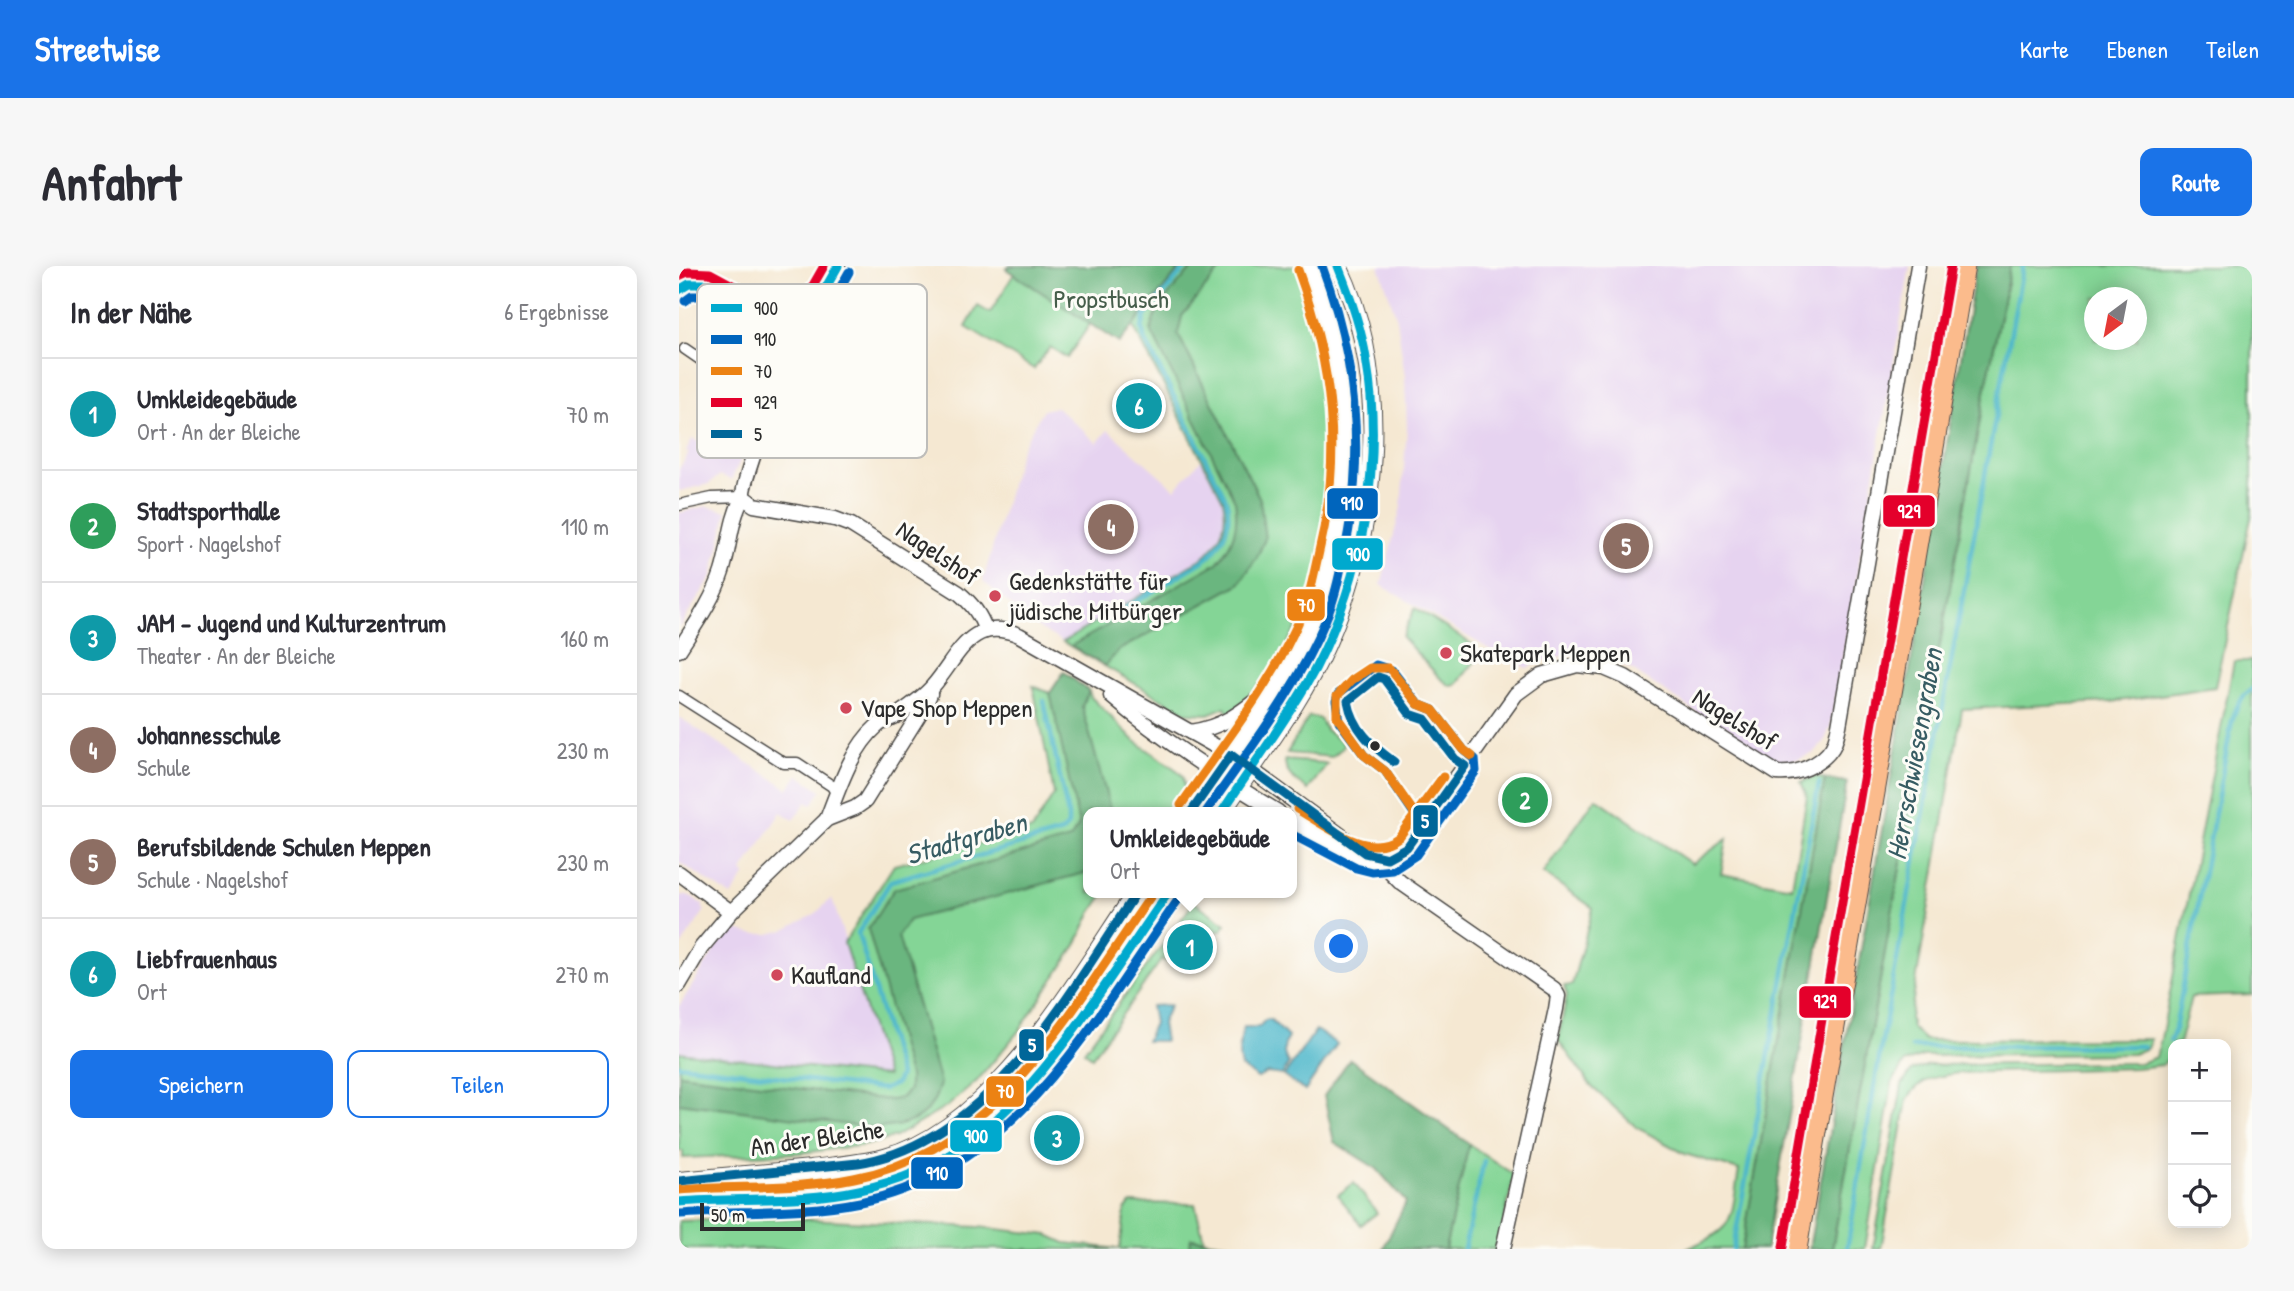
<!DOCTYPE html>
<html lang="de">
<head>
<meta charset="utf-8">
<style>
	:root { --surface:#fff; --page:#f7f7f7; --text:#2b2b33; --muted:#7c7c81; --line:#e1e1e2; --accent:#1a73e8 }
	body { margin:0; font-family:"Patrick Hand",sans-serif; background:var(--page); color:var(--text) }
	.controls { position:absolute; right:21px; bottom:21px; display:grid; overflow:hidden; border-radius:14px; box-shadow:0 4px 18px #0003 }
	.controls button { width:63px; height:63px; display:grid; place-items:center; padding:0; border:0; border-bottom:2px solid var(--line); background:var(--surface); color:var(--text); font:35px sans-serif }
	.compass { position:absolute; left:1405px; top:21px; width:63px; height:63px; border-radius:50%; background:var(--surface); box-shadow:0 4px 18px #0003; rotate:212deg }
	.scale { position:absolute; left:21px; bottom:18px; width:105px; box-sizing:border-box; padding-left:7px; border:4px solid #2b2b2b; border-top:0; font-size:19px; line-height:24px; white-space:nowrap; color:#2b2b2b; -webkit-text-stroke:5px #fdfcf7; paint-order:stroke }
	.you { position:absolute; left:663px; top:681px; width:24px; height:24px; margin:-18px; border:5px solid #fff; border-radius:50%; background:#1a73e8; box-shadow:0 0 0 10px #1a73e833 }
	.badge { display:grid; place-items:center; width:46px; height:46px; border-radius:50%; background:var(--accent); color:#fff; font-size:23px; font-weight:700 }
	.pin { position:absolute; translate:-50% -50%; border:4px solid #fff; box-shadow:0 2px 7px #0006 }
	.popup { position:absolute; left:404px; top:541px; width:214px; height:91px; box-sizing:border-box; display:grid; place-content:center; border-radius:14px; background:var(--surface); filter:drop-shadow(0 2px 5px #0005); font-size:23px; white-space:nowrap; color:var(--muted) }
	.popup b { font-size:26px; color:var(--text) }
	.popup::after { content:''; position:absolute; left:50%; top:100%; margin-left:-14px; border:14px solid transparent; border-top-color:var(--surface) }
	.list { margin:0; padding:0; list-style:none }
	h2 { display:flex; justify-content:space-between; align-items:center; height:91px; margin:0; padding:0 28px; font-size:30px }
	h2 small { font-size:23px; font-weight:400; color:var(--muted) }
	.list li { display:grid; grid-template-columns:46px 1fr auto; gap:21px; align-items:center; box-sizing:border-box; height:112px; padding:0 28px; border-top:2px solid var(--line) }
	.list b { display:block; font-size:26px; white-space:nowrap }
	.list p { margin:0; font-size:23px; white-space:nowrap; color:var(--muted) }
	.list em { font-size:23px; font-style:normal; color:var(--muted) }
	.actions { display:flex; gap:14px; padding:21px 28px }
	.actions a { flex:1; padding:16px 0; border:2px solid var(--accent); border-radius:14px; text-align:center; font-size:24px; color:var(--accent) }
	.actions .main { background:var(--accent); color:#fff }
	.icon { flex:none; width:38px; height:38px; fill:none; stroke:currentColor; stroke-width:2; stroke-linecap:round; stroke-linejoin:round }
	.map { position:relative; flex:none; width:1573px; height:983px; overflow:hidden; border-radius:14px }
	header { display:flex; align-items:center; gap:42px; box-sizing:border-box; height:98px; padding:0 35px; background:var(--accent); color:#fff }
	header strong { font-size:33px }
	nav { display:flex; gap:38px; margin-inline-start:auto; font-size:24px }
	.intro { display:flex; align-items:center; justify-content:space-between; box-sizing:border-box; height:168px; padding:0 42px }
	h1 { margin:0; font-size:49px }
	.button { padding:18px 32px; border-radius:14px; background:var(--accent); color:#fff; font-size:24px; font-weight:700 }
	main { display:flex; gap:42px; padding:0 42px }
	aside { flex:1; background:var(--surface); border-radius:14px; box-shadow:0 4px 18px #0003 }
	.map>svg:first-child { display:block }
</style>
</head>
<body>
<header>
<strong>Streetwise</strong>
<nav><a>Karte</a><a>Ebenen</a><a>Teilen</a></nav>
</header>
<div class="intro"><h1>Anfahrt</h1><a class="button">Route</a></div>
<main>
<aside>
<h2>In der Nähe<small>6 Ergebnisse</small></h2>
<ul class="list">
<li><span class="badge" style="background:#0f9aa8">1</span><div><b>Umkleidegebäude</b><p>Ort · An der Bleiche</p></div><em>70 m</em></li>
<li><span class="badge" style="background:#2e9e5b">2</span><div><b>Stadtsporthalle</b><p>Sport · Nagelshof</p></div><em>110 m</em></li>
<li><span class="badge" style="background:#0f9aa8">3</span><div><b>JAM - Jugend und Kulturzentrum</b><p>Theater · An der Bleiche</p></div><em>160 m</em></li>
<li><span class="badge" style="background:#8d6e63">4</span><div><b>Johannesschule</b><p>Schule</p></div><em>230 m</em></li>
<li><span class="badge" style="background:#8d6e63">5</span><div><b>Berufsbildende Schulen Meppen</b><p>Schule · Nagelshof</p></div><em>230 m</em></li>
<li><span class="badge" style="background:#0f9aa8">6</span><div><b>Liebfrauenhaus</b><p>Ort</p></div><em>270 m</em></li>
</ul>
<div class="actions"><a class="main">Speichern</a><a>Teilen</a></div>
</aside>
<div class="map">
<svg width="1573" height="983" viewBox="0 0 1573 983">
	<rect width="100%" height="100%" fill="#fdfcf7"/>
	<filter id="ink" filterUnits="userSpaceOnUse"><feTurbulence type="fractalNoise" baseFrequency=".0143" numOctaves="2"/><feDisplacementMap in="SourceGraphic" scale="14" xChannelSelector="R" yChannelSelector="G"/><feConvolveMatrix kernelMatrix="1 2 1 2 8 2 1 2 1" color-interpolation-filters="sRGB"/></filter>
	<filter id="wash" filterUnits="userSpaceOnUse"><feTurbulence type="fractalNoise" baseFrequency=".00686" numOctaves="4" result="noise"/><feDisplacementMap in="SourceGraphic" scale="28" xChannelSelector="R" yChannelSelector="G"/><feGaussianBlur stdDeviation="1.57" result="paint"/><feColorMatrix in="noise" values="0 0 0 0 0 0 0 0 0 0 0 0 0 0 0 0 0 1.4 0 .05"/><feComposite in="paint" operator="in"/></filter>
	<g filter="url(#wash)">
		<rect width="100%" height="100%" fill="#f5e8d2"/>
		<!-- built -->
		<g fill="#e6d3f0">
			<polygon points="700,0 1231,0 1152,459 1145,476 1135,487 1106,498 1094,496 950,402 929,391 897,387 869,393 848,402 825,392 702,319 722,241 728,162 726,111 718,53"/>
			<polygon points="378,141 418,177 429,164 496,223 523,193 544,234 546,250 544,264 539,276 522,293 384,376 356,360 304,315 342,183 364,144"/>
			<polygon points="13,173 62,193 52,214 41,209 30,218 0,225 0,203 10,187 7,186"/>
			<polygon points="28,240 48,245 42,273 33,310 0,362 0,247"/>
			<polygon points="0,451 109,523 119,509 142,524 133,539 127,536 115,554 102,546 63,606 67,608 52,630 0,596"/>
			<polygon points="0,628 4,630 6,628 25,639 23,642 26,644 0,683"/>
			<polygon points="153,632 208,810 0,786 0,740 50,662 72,668 90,668 106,664 136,648"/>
		</g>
		<!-- green -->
		<g fill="#84d596" stroke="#588060" stroke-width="2" fill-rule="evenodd">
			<path d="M503 0H622L641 50 658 144 657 225 646 286 626 347 594 403 571 429 550 449 546 441 529 448 507 447 384 376 522 293C541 278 550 259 544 234L454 60Z"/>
			<path d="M1331 0H1573V247L1536 421 1432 436 1283 443 1231 752 1233 762 1246 774 1472 773 1468 782 1454 788 1244 790 1225 797 1213 817 1186 983H1153L1305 131ZM1416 32H1458V74H1416Z"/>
			<polygon points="335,8 411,58 388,92 371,81 355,103 287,61 299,40 311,47"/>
			<polygon points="736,342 796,380 798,393 777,419 771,420 760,411 723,371"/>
			<path d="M1555 395H1573V729L1512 731 1500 778H1494V788L1483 799 1457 802 1280 807C1258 810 1240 812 1228 834L1202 983H1194L1223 819 1233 804 1250 799 1461 797 1477 791 1482 773Z"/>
			<polygon points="385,406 410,425 412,431 456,475 499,505 504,510 506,523 492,546 410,546 410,627 426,627 412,647 396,681 339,766 298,815 269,840 216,871 187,879 122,887 4,892 4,885 0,885 0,786 208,810 165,677 215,599 353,564 375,528 354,420 371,427"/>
			<polygon points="630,450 641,453 647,464 664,477 664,481 653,491 608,487"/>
			<path d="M606 494 645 497 648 498 629 524C618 515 606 510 606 494Z"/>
			<path d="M1137 510 1146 513 1063 983H1007C1058 962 1051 955 1060 904L1006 888 957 861 913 821 879 774 888 729 885 720 893 719 914 642 864 607 917 532 1013 598 1048 573 1042 608 1113 621 1128 530 1122 516Z"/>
			<polygon points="515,636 547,658 542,665 533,666 518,656 489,697 483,693 413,791 405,785"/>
			<polygon points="790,878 835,909 819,983 766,983"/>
			<polygon points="675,917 698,947 682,959 659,929"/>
			<polygon points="452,937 516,938 525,974 512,972 511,983 441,983 446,944"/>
			<polygon points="103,952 300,961 369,969 386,977 439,983 0,983 0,955"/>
		</g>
		<!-- forest -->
		<g fill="#6bb67f" stroke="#4b7055" stroke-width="2">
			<polygon points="331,0 503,0 440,77 327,3"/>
			<path d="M515 0H544L503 50 499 68 581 233 586 273 578 291 560 318 440 384 426 400 392 380 538 297C555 277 560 260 556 235L472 65C474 40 499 19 515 0Z"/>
			<polygon points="1297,0 1331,0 1305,131 1153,983 1130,983 1238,362"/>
			<path d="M385 406 410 425 403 440 432 546H410L409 606 230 654 219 670 261 817C253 853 229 861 195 862L0 837V808L212 834 222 832 230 824V810L189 663 215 623 391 573 400 559 371 427Z"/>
			<polygon points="1146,513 1168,516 1087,983 1063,983"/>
			<polygon points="671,793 790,878 766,983 704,983 727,936 698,903 655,876 645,830"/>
			<polygon points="512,972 586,983 511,983"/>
		</g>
		<!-- water -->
		<g fill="#4db7cb" stroke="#3c717b" stroke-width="2">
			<polygon points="491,739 483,757 486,775 467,775 475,757 472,740"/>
			<path d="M591 753 609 771C604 781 603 789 610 797L603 809 588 807 579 812 562 801C558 787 561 775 565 761H580L586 754Z"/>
			<polygon points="637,764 658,778 626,825 605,810"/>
		</g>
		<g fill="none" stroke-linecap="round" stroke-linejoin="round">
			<!-- stream -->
			<g stroke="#4db7cb" stroke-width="4.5">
				<path d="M425 355 524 295C544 279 554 258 547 233L465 72 463 62 466 50 508 0"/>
				<path d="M1491 775 1496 763 1553 455C1557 442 1561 431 1573 423"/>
				<polyline points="1233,781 1464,780"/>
				<polyline points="0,799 205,823 217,818 221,809 179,667 212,615 383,566 389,559 389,549 365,435"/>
				<polyline points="785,983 805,895"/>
				<polyline points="1054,983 1140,517"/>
				<polyline points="1168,983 1202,781 1344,0"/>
			</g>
		</g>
	</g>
	<g filter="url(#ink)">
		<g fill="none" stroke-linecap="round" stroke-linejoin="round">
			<!-- pedestrian casing -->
			<g stroke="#494744" stroke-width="13">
				<g id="pedestrian">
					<polyline points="6,83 41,107 94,137"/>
					<polyline points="0,239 33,232 64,231"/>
					<polyline points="0,430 105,497 118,497 153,520 158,528"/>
				</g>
			</g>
			<!-- minor casing -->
			<g stroke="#494744" stroke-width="17">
				<g id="minor">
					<polyline points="0,24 10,18 26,18 120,69"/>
					<polyline points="117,77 230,135"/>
					<path d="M64 231 75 239 156 253 172 259 280 327C293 338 301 348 307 365"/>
					<path d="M64 231C61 217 112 86 122 65 132 43 146 21 159 0"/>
					<path d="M0 384C16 359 34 334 43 306 51 281 51 254 64 231"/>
					<path d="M432 430C483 474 541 511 599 546"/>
					<path d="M511 466C547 461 565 444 594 421"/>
					<path d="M148 553C160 522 172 483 198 460 203 455 211 453 217 450 230 441 244 432 254 420 280 390 291 349 340 369L552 489 686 587 704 594 711 606 721 616 875 723 879 730 877 743 824 983"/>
					<path d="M612 554C636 566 677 597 704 594 714 593 720 587 728 581L837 428 863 409 898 399 925 402 946 411 1098 507C1117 509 1142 499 1153 482 1157 476 1158 467 1160 460L1239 0"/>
					<polyline points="0,607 52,646"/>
					<polyline points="0,719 22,682 52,646 148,553 176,542 186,535 246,439 251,428"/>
				</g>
			</g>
			<!-- tertiary casing -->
			<g stroke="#494744" stroke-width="20">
				<g id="tertiary">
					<path d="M512 546C555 484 603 423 634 353 641 339 644 322 648 307 677 206 671 97 630 0"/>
					<path d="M543 546C578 491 621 439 647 379 698 265 714 115 659 0"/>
					<path d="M0 915C44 911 88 907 132 903 157 900 182 898 206 892 316 862 397 715 457 627"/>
					<path d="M0 936C60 930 121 936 180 924 293 901 347 829 410 740 436 702 462 665 489 627"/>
				</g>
			</g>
			<!-- trunk casing -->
			<g stroke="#494744" stroke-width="25">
				<polyline id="trunk" points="1116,983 1284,0"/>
			</g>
			<!-- pedestrian -->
			<use href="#pedestrian" stroke="#fff" stroke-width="10"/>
			<!-- minor -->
			<use href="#minor" stroke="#fff" stroke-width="14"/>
			<!-- tertiary -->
			<use href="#tertiary" stroke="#fff" stroke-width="18"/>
			<!-- trunk -->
			<use href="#trunk" stroke="#fbbb8c" stroke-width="23"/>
			<!-- bus-1 casing -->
			<g stroke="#fdfcf7" stroke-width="14">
				<g id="bus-1">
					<polyline points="0,24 10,18 26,18 120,69"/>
					<polyline points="120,69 159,0"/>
					<path d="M543 546C574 498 609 453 636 403 684 310 705 195 687 92 682 60 671 30 659 0"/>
					<path d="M0 936C59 931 121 937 180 924 218 916 255 901 287 878 368 820 431 709 489 627"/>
				</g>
			</g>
			<!-- bus-2 casing -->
			<g stroke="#fdfcf7" stroke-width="14">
				<g id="bus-2">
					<polyline points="6,35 13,30 23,30 114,80"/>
					<polyline points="131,75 170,6"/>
					<path d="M527 546C570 484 618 423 647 353 655 335 659 316 663 297 687 196 679 97 643 0"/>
					<polyline points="612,568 677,602 693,606 714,604 737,589 797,505 796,493 785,484 754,444 739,438 713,404 697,399 659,428 657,435 660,455 685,489 706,505 736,549"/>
					<path d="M1 948C61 944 122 948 181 936 338 904 414 754 499 634"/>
				</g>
			</g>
			<!-- bus-3 casing -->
			<g stroke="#fdfcf7" stroke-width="14">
				<g id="bus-3">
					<path d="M502 539C546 476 597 413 626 341 632 325 635 307 639 290 664 190 654 100 619 4"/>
					<path d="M618 543C646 559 689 595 720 571L764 511"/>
					<polyline points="737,555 734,545 706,505 685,489 658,451 658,430 673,414 691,402 710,402 739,438 754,444 785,484 793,490"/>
					<path d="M0 924C58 919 118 924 175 912 322 884 395 738 474 627"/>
				</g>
			</g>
			<!-- bus-4 casing -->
			<g stroke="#fdfcf7" stroke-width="14">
				<g id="bus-4">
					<polyline points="0,10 9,6 31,7 126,58"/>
					<polyline points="109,63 145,0"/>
					<polyline points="1104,981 1272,0"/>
				</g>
			</g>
			<!-- bus-5 casing -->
			<g stroke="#fdfcf7" stroke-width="14">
				<g id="bus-5">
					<path d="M512 546 552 489 686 587 708 592 728 581 786 500 776 493 746 453 731 448 705 413 699 411 669 435C674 463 693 480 715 496"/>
					<path d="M0 915 179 897C311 876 389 729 457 627"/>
				</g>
			</g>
			<!-- bus-1 -->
			<use href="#bus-1" stroke="#00a9ce" stroke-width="9"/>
			<!-- bus-2 -->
			<use href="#bus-2" stroke="#0065bd" stroke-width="9"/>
			<!-- bus-3 -->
			<use href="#bus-3" stroke="#ec8213" stroke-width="9"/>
			<!-- bus-4 -->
			<use href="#bus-4" stroke="#e4002b" stroke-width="9"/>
			<!-- bus-5 -->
			<use href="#bus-5" stroke="#069" stroke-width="9"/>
		</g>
	</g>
	<!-- markers -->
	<g fill="#d1495b" stroke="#fdfcf7" stroke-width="2.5">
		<circle cx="316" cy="330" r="7"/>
		<circle cx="767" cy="387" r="7"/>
		<circle cx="167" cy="442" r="7"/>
		<circle cx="98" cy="709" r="7"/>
	</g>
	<circle fill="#2b2b2b" stroke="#fdfcf7" stroke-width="2.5" cx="696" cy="480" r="6"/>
	<g text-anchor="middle" stroke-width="6" stroke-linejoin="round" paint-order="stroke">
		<!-- park labels -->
		<g font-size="26" fill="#465e4b" stroke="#fdfcf7">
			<text x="432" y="42">Propstbusch</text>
		</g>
		<!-- street labels -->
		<g font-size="26" fill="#2b2b2b" stroke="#fdfcf7">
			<text transform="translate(259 287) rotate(34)" y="9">Nagelshof</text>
			<text transform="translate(1056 453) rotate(32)" y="9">Nagelshof</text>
			<text transform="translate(138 872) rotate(-8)" y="9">An der Bleiche</text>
		</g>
		<!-- poi labels -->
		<g font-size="26" fill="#2b2b2b" stroke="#fdfcf7" text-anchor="start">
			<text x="330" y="324">Gedenkstätte für<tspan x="330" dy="30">jüdische Mitbürger</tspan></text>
			<text x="781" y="396">Skatepark Meppen</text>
			<text x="181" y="451">Vape Shop Meppen</text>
			<text x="112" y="718">Kaufland</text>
		</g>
		<!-- water labels -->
		<g font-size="28" font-style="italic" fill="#375c63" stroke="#fdfcf7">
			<text transform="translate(1235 488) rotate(-80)" y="10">Herrschwiesengraben</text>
			<text transform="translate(287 572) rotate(-16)" y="10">Stadtgraben</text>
		</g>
	</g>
	<!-- legend -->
	<rect x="18" y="18" width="230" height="174" rx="10" fill="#fdfcf7" stroke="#bebdba" stroke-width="2"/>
	<rect x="32" y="38" width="31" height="8" fill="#00a9ce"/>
	<rect x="32" y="69" width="31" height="9" fill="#0065bd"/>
	<rect x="32" y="101" width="31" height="8" fill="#ec8213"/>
	<rect x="32" y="132" width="31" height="9" fill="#e4002b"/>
	<rect x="32" y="164" width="31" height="8" fill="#069"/>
	<g font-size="19" fill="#2b2b2b">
		<text x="75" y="49">900</text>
		<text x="75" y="80">910</text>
		<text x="75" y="112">70</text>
		<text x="75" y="143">929</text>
		<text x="75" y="175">5</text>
	</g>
	<g stroke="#fdfcf7" stroke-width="2.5">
		<rect x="647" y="221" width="53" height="33" rx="7" fill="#0065bd"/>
		<rect x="1203" y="228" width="54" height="34" rx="7" fill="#e4002b"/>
		<rect x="652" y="271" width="53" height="34" rx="7" fill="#00a9ce"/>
		<rect x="607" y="322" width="40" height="34" rx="7" fill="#ec8213"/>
		<rect x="733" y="538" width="27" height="34" rx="7" fill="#069"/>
		<rect x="1119" y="719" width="54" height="34" rx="7" fill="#e4002b"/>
		<rect x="339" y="762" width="27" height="34" rx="7" fill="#069"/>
		<rect x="306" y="809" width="40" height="33" rx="7" fill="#ec8213"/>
		<rect x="270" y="853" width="54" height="34" rx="7" fill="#00a9ce"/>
		<rect x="231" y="890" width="54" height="34" rx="7" fill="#0065bd"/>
	</g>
	<g font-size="19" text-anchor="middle" font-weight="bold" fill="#fff">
		<text x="673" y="244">910</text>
		<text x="1230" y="252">929</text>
		<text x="679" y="295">900</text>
		<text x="627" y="346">70</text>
		<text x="746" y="562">5</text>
		<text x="1146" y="742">929</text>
		<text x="353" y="786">5</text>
		<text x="326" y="832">70</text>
		<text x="297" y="877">900</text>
		<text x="258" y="914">910</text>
	</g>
</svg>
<div class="controls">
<button>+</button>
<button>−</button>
<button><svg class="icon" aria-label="locate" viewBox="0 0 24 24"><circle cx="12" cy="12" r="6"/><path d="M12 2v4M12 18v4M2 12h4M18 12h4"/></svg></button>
</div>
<svg class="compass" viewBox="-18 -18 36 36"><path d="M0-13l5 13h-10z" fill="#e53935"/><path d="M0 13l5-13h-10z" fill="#7c7c81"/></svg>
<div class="scale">50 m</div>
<div class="you"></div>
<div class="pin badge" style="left:511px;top:681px;background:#0f9aa8">1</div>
<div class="popup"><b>Umkleidegebäude</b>Ort</div>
<div class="pin badge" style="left:846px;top:534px;background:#2e9e5b">2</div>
<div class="pin badge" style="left:378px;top:872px;background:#0f9aa8">3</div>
<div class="pin badge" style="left:432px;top:261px;background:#8d6e63">4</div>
<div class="pin badge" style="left:947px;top:280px;background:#8d6e63">5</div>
<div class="pin badge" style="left:460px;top:140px;background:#0f9aa8">6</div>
</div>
</main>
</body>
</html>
